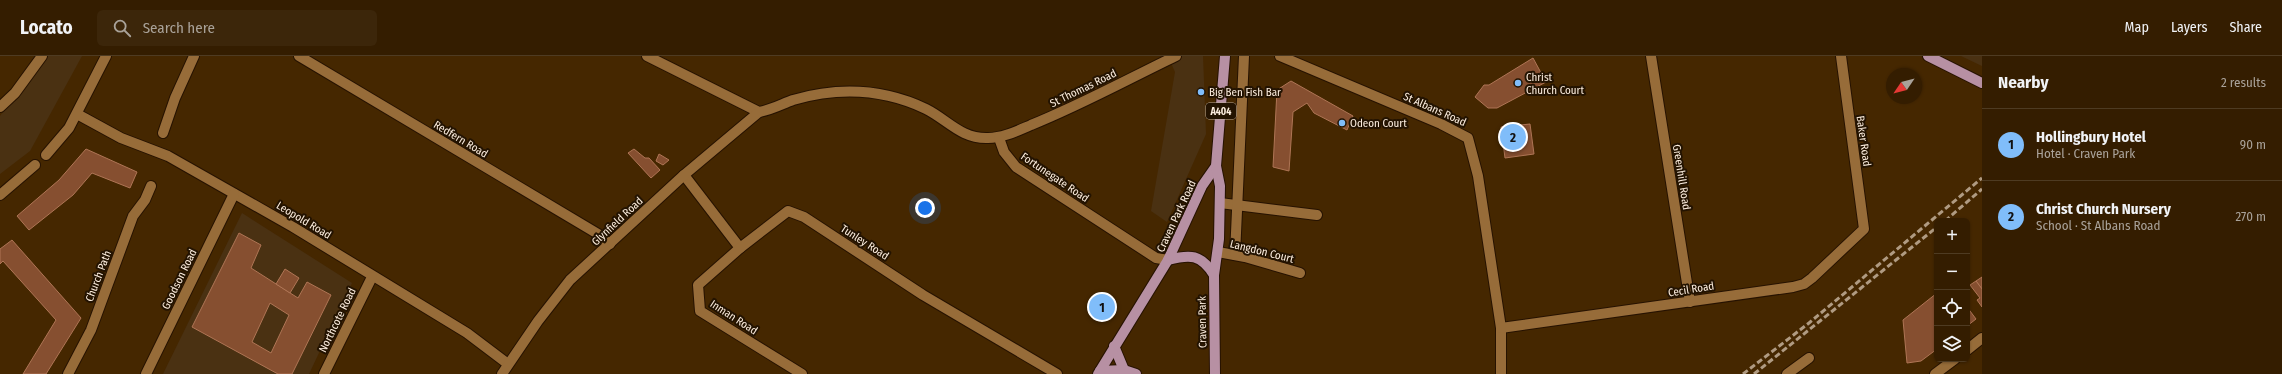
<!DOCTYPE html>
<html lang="en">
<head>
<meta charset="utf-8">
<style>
	:root { --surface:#341d00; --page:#3c260a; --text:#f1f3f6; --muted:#a9a299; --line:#4e3b22; --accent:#80bdfa }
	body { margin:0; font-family:"Fira Sans Condensed",sans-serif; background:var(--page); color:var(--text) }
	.controls { position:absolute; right:12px; bottom:12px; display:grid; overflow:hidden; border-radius:6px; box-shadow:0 1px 3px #0004 }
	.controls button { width:36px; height:36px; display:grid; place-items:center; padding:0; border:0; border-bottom:1px solid var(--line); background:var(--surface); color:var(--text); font:20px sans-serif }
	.compass { position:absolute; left:1886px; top:12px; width:36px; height:36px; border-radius:50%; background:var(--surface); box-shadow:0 1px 3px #0004; rotate:235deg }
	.you { position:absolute; left:925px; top:152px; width:14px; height:14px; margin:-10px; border:3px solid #fff; border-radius:50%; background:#1a73e8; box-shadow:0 0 0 6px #1a73e833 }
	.badge { display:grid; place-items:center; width:26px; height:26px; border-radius:50%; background:var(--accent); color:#111; font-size:13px; font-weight:700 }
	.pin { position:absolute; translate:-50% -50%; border:2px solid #fff; box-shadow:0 1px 4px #0006 }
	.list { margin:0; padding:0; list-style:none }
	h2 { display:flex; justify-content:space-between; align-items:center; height:52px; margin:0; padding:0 16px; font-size:17px }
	h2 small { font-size:13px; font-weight:400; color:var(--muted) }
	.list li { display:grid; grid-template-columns:26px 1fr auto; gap:12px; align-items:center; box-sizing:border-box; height:72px; padding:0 16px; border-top:1px solid var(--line) }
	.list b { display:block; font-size:15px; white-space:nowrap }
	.list p { margin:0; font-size:13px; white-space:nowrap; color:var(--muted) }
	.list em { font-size:13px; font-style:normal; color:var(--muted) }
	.icon { flex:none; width:22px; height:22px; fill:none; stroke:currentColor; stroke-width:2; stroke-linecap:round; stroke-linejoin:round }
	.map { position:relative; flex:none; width:1982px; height:318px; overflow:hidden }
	header { display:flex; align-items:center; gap:24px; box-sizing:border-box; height:56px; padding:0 20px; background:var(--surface); border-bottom:1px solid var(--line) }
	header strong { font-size:19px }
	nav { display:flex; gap:22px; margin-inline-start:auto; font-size:14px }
	.search { width:280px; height:36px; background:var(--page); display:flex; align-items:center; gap:10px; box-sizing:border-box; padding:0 14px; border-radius:6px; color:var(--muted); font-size:15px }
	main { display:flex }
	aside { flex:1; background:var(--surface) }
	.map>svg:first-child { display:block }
</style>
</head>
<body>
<header>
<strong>Locato</strong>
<div class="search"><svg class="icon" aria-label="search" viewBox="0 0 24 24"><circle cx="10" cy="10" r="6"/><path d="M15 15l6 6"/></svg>Search here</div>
<nav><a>Map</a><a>Layers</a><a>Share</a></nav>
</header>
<main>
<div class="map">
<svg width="1982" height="318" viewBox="0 0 1982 318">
	<rect width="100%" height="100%" fill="#452700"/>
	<!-- built -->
	<g fill="#4a3112">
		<polygon points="47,0 82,0 30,95 0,118 0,60"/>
		<polygon points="1168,0 1203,0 1206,78 1167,166 1151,155 1175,16"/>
		<polygon points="1961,0 1982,0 1982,10"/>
		<polygon points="242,157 352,227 309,318 163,318"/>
	</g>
	<!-- building -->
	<g fill="#864f30" stroke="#af7555" fill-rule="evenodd">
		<polygon points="1533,2 1546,26 1497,52 1488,52 1475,41 1484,29 1489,29"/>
		<polygon points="1291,25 1353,60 1347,74 1314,57 1307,47 1293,56 1289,115 1273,111 1277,34"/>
		<polygon points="1530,68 1534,98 1505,102 1501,71"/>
		<polygon points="86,93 137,116 130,132 92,117 73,139 29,174 17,160 59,124"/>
		<polygon points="634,93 645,102 649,102 660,114 651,122 628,97"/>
		<polygon points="659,98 669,104 663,109 656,105"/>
		<path d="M239 177 261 189 251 212 298 242 307 226 331 239 292 318H278L192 271ZM270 247 289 259 271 297 252 286Z"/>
		<polygon points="12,184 81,262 46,318 23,318 56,264 3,205 0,208 0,193"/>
		<polygon points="285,213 299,222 290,237 276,228"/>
		<polygon points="1982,221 1982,233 1976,225"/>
		<polygon points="1976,225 1982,233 1982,251 1977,244 1980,242 1970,229"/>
		<polygon points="1937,237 1937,293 1921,305 1907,307 1903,264"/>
		<polygon points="1967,251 1976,263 1967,270"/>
	</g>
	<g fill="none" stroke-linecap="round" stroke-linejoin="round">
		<!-- minor casing -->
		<g stroke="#261200" stroke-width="12">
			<g id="minor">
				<polyline points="299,0 598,178 610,188"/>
				<path d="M647 0 759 56C771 54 782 48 793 44 838 31 884 33 926 53 948 64 961 83 988 82 1003 82 1017 75 1031 69 1081 49 1128 23 1176 0"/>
				<polyline points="1280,0 1441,68 1468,82 1478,120 1501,272 1501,318"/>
				<polyline points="1651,0 1690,246"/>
				<polyline points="0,51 15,37 42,0"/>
				<polyline points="77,58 121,82 168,100 293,171 467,277 508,308"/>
				<polyline points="163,77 175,42 194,0"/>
				<polyline points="999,82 1004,96 1016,111 1156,202 1168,204"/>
				<polyline points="46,99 69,72 106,0"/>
				<polyline points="684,119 740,192"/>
				<polyline points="0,139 35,109"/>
				<polyline points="1220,147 1317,159"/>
				<polyline points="1218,196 1245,201 1300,217"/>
				<polyline points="1235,199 1244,0"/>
				<polyline points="1501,272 1793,231 1804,228 1812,222 1864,173 1841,0"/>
				<polyline points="1967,294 1982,282"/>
				<polyline points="68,318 91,274 133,160 145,144 151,130"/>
				<polyline points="146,318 234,138"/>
				<polyline points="324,318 372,221"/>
				<polyline points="502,318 538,265 570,224 684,119 759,56"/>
				<polyline points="802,318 700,255 698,229 740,192 788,155 804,161 923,239 1057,318"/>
				<polyline points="1787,318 1809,302"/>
				<polyline points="1935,318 1955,303"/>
			</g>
		</g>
		<!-- major casing -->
		<g stroke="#261200" stroke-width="12">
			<g id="major">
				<polyline points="1928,0 1982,27"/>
				<path d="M1168 204C1190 198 1201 198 1214 219"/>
				<polyline points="1114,290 1124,314"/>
				<polyline points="1100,315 1124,314 1136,318"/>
				<polyline points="1098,318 1168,204 1202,130 1216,110"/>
				<polyline points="1215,318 1214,219 1219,183 1220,130 1216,110 1225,0"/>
			</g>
		</g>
		<!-- minor -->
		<use href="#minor" stroke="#976c39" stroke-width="10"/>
		<!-- major -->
		<use href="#major" stroke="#b790a3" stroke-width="10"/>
		<!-- rail -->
		<g stroke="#b09b82" stroke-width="3" stroke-dasharray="6 3" stroke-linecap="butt">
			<polyline points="1945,165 1982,133"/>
			<polyline points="1743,318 1809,267 1982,122"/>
			<polyline points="1754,318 1937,171"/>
		</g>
	</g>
	<!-- markers -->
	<g fill="#80bdfa" stroke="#231301" stroke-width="1.5">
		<circle cx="1518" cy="27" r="4"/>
		<circle cx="1201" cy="36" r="4"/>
		<circle cx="1342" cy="67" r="4"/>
	</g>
	<g text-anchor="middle" stroke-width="4" stroke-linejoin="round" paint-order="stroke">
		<!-- shield labels -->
		<rect fill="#231301" stroke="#bbac9c" stroke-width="1" x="1206" y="47" width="30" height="16" rx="3"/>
		<g font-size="10" font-weight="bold" fill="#fcedde">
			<text x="1221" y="59">A404</text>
		</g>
		<!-- poi labels -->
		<g font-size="11" fill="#fcedde" stroke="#231301" text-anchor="start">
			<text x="1526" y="25">Christ<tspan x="1526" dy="13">Church Court</tspan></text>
			<text x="1209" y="40">Big Ben Fish Bar</text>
			<text x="1350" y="71">Odeon Court</text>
		</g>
		<!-- street labels -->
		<g font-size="11" fill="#fcedde" stroke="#231301">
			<text transform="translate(1083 32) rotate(-26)" y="4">St Thomas Road</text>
			<text transform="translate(1435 53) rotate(24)" y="4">St Albans Road</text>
			<text transform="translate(461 83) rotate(31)" y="4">Redfern Road</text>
			<text transform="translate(1864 85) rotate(82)" y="4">Baker Road</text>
			<text transform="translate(1055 121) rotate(34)" y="4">Fortunegate Road</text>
			<text transform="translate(1682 121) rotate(81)" y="4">Greenhill Road</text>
			<text transform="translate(1176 160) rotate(-65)" y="4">Craven Park Road</text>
			<text transform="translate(304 164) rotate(31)" y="4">Leopold Road</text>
			<text transform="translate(617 165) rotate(-43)" y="4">Glynfield Road</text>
			<text transform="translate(865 186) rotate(33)" y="4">Tunley Road</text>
			<text transform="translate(1262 195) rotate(14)" y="4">Langdon Court</text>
			<text transform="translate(98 220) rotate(-69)" y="4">Church Path</text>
			<text transform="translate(179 223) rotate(-64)" y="4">Goodson Road</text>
			<text transform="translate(1691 233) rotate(-9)" y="4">Cecil Road</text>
			<text transform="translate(734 261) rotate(33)" y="4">Inman Road</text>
			<text transform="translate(337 264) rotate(-64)" y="4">Northcote Road</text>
			<text transform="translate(1202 266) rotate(-91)" y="4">Craven Park</text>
		</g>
	</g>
</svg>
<div class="controls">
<button>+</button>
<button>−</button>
<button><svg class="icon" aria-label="locate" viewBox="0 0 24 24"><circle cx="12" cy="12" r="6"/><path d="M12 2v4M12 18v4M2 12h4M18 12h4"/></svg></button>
<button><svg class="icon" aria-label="layers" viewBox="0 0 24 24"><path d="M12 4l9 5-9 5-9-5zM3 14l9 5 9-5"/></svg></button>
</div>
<svg class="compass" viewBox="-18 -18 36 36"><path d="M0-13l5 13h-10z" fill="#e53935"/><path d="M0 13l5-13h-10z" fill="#a9a299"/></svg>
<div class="you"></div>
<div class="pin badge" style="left:1102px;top:251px">1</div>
<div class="pin badge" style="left:1513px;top:81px">2</div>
</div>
<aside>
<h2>Nearby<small>2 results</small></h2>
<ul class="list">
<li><span class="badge">1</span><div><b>Hollingbury Hotel</b><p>Hotel · Craven Park</p></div><em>90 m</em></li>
<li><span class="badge">2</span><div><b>Christ Church Nursery</b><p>School · St Albans Road</p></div><em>270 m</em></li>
</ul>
</aside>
</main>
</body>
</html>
